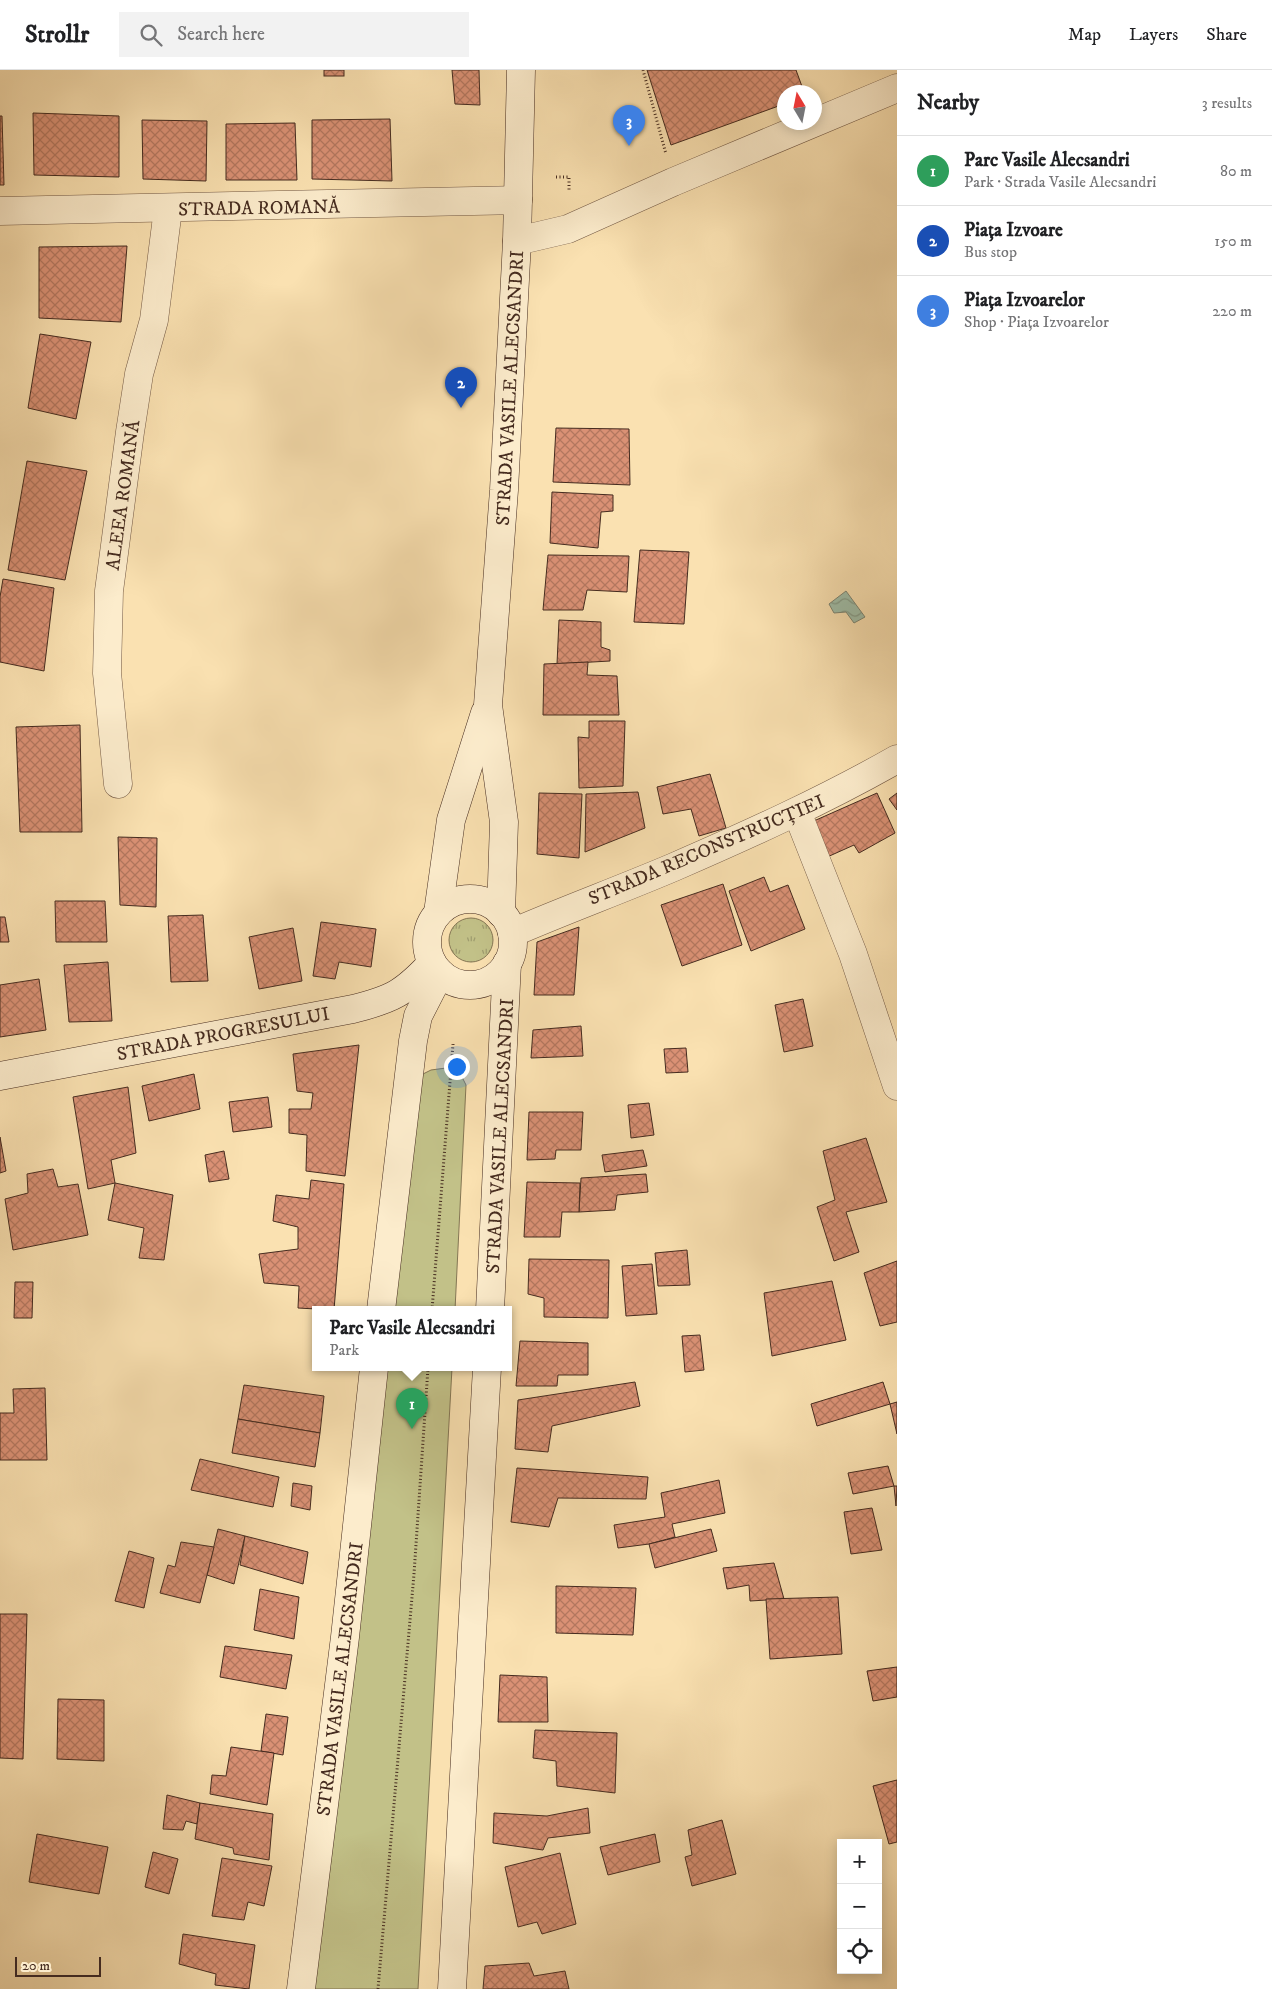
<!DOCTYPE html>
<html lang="en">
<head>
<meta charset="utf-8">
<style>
	:root { --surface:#fff; --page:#f2f2f2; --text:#202124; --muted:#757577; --line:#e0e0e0; --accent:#0b8043 }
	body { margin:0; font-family:"IM FELL DW Pica",serif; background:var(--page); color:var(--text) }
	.controls { position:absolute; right:15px; bottom:15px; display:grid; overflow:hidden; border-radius:0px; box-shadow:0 2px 12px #0003 }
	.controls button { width:45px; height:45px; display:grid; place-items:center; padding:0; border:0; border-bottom:1px solid var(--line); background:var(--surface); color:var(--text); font:25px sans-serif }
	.compass { position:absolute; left:777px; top:15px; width:45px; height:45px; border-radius:50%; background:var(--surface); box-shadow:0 2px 12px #0003; rotate:350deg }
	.scale { position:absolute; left:15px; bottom:12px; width:86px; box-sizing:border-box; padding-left:5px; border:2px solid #452b1f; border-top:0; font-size:14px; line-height:18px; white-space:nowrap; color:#452b1f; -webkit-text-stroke:4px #fceccc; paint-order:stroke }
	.you { position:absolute; left:456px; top:996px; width:18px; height:18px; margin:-12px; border:4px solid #fff; border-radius:50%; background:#1a73e8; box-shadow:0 0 0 8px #1a73e833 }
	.badge { display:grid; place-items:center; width:32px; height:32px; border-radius:50%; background:var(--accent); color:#fff; font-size:16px; font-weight:700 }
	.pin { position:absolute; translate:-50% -41px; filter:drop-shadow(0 1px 2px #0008) }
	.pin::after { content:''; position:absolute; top:26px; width:18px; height:15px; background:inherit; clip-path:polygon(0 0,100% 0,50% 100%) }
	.popup { position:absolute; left:312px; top:1236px; width:200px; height:65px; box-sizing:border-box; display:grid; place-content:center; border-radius:0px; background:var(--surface); filter:drop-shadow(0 1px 4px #0005); font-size:16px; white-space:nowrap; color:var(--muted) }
	.popup b { font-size:19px; color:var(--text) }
	.popup::after { content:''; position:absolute; left:50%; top:100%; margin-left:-10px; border:10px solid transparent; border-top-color:var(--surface) }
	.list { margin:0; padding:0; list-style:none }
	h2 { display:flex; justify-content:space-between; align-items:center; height:65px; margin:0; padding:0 20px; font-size:21px }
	h2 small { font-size:16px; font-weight:400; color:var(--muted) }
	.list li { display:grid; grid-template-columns:32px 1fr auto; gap:15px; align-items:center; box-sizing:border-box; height:70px; padding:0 20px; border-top:1px solid var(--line) }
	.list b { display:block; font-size:19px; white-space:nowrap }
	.list p { margin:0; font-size:16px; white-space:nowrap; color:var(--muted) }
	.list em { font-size:16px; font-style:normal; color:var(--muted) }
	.icon { flex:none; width:28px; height:28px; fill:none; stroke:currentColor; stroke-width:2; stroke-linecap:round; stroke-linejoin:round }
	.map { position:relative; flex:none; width:897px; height:1919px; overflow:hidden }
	header { display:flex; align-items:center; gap:30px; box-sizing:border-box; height:70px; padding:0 25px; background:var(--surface); border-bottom:1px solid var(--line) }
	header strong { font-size:24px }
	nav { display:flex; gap:28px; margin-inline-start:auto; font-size:18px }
	.search { width:350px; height:45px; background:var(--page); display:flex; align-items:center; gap:12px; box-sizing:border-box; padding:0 18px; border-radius:0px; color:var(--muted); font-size:19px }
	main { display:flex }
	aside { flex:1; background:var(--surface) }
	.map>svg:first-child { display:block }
</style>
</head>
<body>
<header>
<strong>Strollr</strong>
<div class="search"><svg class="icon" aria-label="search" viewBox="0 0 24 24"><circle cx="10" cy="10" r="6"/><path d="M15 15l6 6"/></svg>Search here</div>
<nav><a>Map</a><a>Layers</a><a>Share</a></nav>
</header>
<main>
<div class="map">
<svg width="897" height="1919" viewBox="0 0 897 1919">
	<defs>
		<pattern id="grass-tufts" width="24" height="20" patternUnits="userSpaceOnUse" patternTransform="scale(1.25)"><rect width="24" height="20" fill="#c2c188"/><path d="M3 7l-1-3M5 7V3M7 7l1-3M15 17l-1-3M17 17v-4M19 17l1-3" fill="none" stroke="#9f9d6f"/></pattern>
		<pattern id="water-waves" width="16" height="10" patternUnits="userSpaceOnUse" patternTransform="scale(1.25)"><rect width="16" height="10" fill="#9fbea9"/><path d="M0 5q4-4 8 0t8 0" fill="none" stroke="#839b89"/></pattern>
		<pattern id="building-cross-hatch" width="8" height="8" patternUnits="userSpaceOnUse" patternTransform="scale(1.25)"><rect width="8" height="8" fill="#da9175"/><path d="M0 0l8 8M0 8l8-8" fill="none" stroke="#b3775f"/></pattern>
	</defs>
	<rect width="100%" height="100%" fill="#fae1b1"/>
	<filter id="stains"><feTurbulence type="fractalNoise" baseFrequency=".004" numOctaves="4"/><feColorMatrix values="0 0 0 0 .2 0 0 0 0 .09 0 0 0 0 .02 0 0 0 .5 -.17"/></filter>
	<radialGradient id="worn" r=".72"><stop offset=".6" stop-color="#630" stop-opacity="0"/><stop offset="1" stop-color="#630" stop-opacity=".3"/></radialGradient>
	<!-- grass -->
	<circle fill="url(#grass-tufts)" stroke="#847654" cx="471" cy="870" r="22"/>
	<!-- park -->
	<g fill="#c2c188" stroke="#847654">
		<polygon points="446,998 461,1005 466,1015 455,1240 390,1240 421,1005 431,1000"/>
		<polygon points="383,1298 452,1298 418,1919 311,1919"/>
	</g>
	<!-- water -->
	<polygon fill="url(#water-waves)" stroke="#7b8372" points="846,521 865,547 854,553 846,542 834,543 829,534"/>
	<!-- building -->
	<g fill="url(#building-cross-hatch)" stroke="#452b1f">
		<rect x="324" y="0" width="20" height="6"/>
		<polygon points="452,0 479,0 480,35 455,34"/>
		<polygon points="647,0 796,0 804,22 784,22 784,34 671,75"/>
		<polygon points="33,43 119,46 119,107 34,105"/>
		<polygon points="0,46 2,46 4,115 0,115"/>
		<polygon points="390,49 392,111 312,109 312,50"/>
		<polygon points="142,50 207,51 206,111 143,109"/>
		<polygon points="295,53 297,110 226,110 226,54"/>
		<polygon points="127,176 121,252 39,248 39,177"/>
		<polygon points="40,264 91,272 76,349 28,338"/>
		<polygon points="556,358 629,359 630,415 553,412"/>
		<polygon points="27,391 87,401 65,510 8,500"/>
		<polygon points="552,422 613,425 613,441 601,442 598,478 550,473"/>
		<polygon points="640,480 689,482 684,554 634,552"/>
		<polygon points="548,485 629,486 627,522 587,520 583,540 543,540"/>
		<polygon points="3,509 54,518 44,601 0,592 0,527"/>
		<polygon points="559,550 601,552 601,577 610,580 610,591 557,594"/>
		<polygon points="588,592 587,605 617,606 619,645 543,645 544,594"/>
		<polygon points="589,651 625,651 623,716 579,718 578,667 589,668"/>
		<polygon points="80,655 82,762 20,762 16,657"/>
		<polygon points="710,704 726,758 699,766 691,739 663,744 657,717"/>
		<polygon points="638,722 645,758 585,782 586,724"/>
		<polygon points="539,723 582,724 579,788 537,784"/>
		<polygon points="877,723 895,763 859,783 854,775 825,788 807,754"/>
		<polygon points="897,723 897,740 889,729"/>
		<polygon points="118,767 157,768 156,837 120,835"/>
		<polygon points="764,807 770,822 788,815 805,859 751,881 729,821"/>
		<polygon points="723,814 742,875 682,896 661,835"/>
		<polygon points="55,831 105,831 107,872 56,872"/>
		<polygon points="203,845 208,911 171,912 168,846"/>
		<polygon points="0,847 5,847 9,872 0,872"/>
		<polygon points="321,852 376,859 371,897 339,892 335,909 313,906"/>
		<polygon points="579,857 574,925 534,925 537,872"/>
		<polygon points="293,858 302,911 259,919 249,867"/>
		<polygon points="108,892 112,951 69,952 64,895"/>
		<polygon points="39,909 46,960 0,967 0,915"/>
		<polygon points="803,929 813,976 784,982 775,935"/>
		<polygon points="581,956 583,986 531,988 533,960"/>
		<polygon points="359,975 345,1106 306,1101 307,1065 289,1063 289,1039 311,1039 313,1023 297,1021 293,984"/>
		<polygon points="686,978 688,1002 666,1003 664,979"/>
		<polygon points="194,1004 200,1039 149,1051 142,1016"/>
		<polygon points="128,1017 136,1083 111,1090 115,1113 88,1119 73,1027"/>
		<polygon points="268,1027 272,1057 233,1062 229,1032"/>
		<polygon points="649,1033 654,1065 631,1068 628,1035"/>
		<polygon points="529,1042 583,1042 581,1080 556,1080 555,1089 527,1090"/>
		<polygon points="0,1067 6,1101 0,1103"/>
		<polygon points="866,1068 887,1132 846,1142 859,1182 834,1191 817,1137 835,1130 823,1081"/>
		<polygon points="643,1080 647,1096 605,1102 602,1085"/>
		<polygon points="224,1081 229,1109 209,1112 205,1085"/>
		<polygon points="53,1099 58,1117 78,1114 88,1165 13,1180 5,1129 28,1123 27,1104"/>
		<polygon points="646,1104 648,1122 617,1125 615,1140 579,1142 581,1108"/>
		<polygon points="311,1110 344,1114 334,1240 298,1238 299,1216 264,1213 259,1184 298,1179 298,1157 273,1151 276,1125 309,1129"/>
		<polygon points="527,1112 580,1113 579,1142 562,1142 560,1167 524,1167"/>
		<polygon points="115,1113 173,1125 164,1190 139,1188 144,1158 108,1150"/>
		<polygon points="687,1180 690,1215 658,1216 655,1183"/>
		<polygon points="529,1189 609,1190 608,1248 544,1247 544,1228 528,1224"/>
		<polygon points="897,1191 897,1252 880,1256 864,1203"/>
		<polygon points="652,1194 657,1244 626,1246 622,1196"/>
		<polygon points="832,1211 846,1270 772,1286 764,1223"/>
		<polygon points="15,1212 33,1212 32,1248 14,1248"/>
		<polygon points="700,1265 704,1300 685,1302 682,1266"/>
		<polygon points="520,1271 588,1273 588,1305 558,1305 557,1316 516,1316"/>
		<polygon points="635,1312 640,1336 552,1356 548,1382 515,1379 518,1330"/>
		<polygon points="883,1312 890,1334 817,1356 811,1334"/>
		<polygon points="244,1315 324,1326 320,1363 238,1349"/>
		<polygon points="45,1318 47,1390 0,1390 0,1343 14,1343 13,1319"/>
		<polygon points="897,1332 897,1364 890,1334"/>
		<polygon points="238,1349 320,1363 315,1397 232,1383"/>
		<polygon points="200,1389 279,1407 273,1437 191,1420"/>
		<polygon points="888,1396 894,1416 853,1424 848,1403"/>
		<polygon points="517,1398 648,1407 646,1429 558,1428 549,1457 511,1452"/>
		<polygon points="719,1410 725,1443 672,1454 675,1467 649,1474 618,1478 614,1455 665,1447 661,1423"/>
		<polygon points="293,1413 312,1416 310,1440 291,1436"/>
		<polygon points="894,1416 897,1416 896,1436"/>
		<polygon points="872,1438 882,1480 851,1484 844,1442"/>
		<polygon points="218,1459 245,1466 234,1514 207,1505"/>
		<polygon points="711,1459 717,1481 655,1498 649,1474"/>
		<polygon points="245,1466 308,1482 303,1514 240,1495"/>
		<polygon points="181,1472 214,1477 200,1533 160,1523 168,1495 175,1497"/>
		<polygon points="129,1481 154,1488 144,1538 115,1531"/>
		<polygon points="774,1493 784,1529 750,1531 749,1515 727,1519 723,1498"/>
		<polygon points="556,1516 636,1518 633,1565 556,1563"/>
		<polygon points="260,1519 299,1527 294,1569 254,1560"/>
		<polygon points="838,1527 842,1584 770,1589 766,1529"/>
		<polygon points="0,1544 27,1544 23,1689 0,1688"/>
		<polygon points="225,1576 292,1585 286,1619 220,1607"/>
		<polygon points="897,1597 897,1627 873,1631 867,1601"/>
		<polygon points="500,1605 547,1607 548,1652 498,1652"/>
		<polygon points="58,1629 104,1630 104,1691 57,1689"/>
		<polygon points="266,1644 288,1647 283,1685 261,1681"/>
		<polygon points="535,1660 617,1663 615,1723 557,1716 556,1691 533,1688"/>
		<polygon points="231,1677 274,1683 267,1735 210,1724 212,1705 226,1706"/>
		<polygon points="897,1710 897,1772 889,1774 873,1716"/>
		<polygon points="167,1725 200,1733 197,1754 186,1751 183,1760 163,1759"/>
		<polygon points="200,1733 273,1744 269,1790 234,1784 233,1778 195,1769"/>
		<polygon points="588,1738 590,1763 548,1768 543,1780 493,1773 494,1743 547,1746"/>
		<polygon points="722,1750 736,1804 692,1816 685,1787 692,1785 688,1760"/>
		<polygon points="37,1764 108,1777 99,1824 29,1812"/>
		<polygon points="655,1764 660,1792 608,1805 600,1777"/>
		<polygon points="153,1782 178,1789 169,1824 145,1817"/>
		<polygon points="560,1783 576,1854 542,1864 537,1852 518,1857 505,1797"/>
		<polygon points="222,1788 272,1796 264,1836 248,1832 244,1850 212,1846"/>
		<polygon points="183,1864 255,1875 249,1919 215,1915 216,1904 179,1894"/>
		<polygon points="529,1893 534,1906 565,1901 569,1919 483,1919 485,1896"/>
	</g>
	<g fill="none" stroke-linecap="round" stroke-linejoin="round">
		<!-- street casing -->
		<g stroke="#725844" stroke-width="29">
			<g id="street">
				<polyline points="0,141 518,130"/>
				<polyline points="517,171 568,159 673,112 897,18"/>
				<polyline points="118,714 107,603 109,521 130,362 139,304 154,250 168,139"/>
				<polyline points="797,742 853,884 897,1016"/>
				<path d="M512 863C565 840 620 820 674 797 750 764 825 730 897 689"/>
			</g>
		</g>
		<!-- secondary casing -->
		<g stroke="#452b1f" stroke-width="29">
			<g id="secondary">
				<circle cx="470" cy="872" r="43"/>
				<polyline points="438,843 451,750 485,643"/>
				<polyline points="501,843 504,752 488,635 504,420 517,171 521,0"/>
				<path d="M0 1006 353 939C393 929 404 923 432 893"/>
				<polyline points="381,1240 413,971 418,946 440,903"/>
				<polyline points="490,1240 507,893"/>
				<polyline points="301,1919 345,1567 374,1298"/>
				<polyline points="452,1919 487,1298"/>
			</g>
		</g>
		<!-- path -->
		<g stroke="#452b1f" stroke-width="3" stroke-dasharray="1 2.5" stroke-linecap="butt">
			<polyline points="643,0 666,84"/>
			<polyline points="556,107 569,107 569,121"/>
			<polyline points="432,1240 453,974"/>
			<polyline points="378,1919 414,1504 428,1298"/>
		</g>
		<!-- street -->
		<use href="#street" stroke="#fceccc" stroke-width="28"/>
		<!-- secondary -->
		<use href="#secondary" stroke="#fceccc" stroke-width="28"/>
	</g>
	<g text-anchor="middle" stroke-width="4.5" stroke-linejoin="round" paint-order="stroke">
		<!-- street labels -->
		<g font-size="19" fill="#452b1f" stroke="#fceccc">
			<text transform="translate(259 137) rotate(-1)" y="7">STRADA ROMANĂ</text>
			<text transform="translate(509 318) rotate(-87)" y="7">STRADA VASILE ALECSANDRI</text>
			<text transform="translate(122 425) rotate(-82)" y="7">ALEEA ROMANĂ</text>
			<text transform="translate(706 779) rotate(-23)" y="7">STRADA RECONSTRUCȚIEI</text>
			<text transform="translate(223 963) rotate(-11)" y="7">STRADA PROGRESULUI</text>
			<text transform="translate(499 1066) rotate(-87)" y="7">STRADA VASILE ALECSANDRI</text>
			<text transform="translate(339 1609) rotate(-83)" y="7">STRADA VASILE ALECSANDRI</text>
		</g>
	</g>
	<rect width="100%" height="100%" filter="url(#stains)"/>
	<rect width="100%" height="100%" fill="url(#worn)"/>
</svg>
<div class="controls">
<button>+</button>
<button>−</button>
<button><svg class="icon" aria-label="locate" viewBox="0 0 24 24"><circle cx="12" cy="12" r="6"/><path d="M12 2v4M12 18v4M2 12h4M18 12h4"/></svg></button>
</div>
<svg class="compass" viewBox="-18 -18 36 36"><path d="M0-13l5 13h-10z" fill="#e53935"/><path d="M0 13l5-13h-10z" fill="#757577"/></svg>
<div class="scale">20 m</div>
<div class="you"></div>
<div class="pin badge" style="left:412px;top:1359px;background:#2e9e5b">1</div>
<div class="popup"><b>Parc Vasile Alecsandri</b>Park</div>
<div class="pin badge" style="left:461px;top:338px;background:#1a4fb4">2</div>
<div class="pin badge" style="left:629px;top:76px;background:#3f7fe0">3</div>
</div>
<aside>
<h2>Nearby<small>3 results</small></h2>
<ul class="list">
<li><span class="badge" style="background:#2e9e5b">1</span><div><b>Parc Vasile Alecsandri</b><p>Park · Strada Vasile Alecsandri</p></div><em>80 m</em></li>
<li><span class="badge" style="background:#1a4fb4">2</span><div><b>Piața Izvoare</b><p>Bus stop</p></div><em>150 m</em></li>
<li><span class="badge" style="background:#3f7fe0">3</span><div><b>Piața Izvoarelor</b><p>Shop · Piața Izvoarelor</p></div><em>220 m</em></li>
</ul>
</aside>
</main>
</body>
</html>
